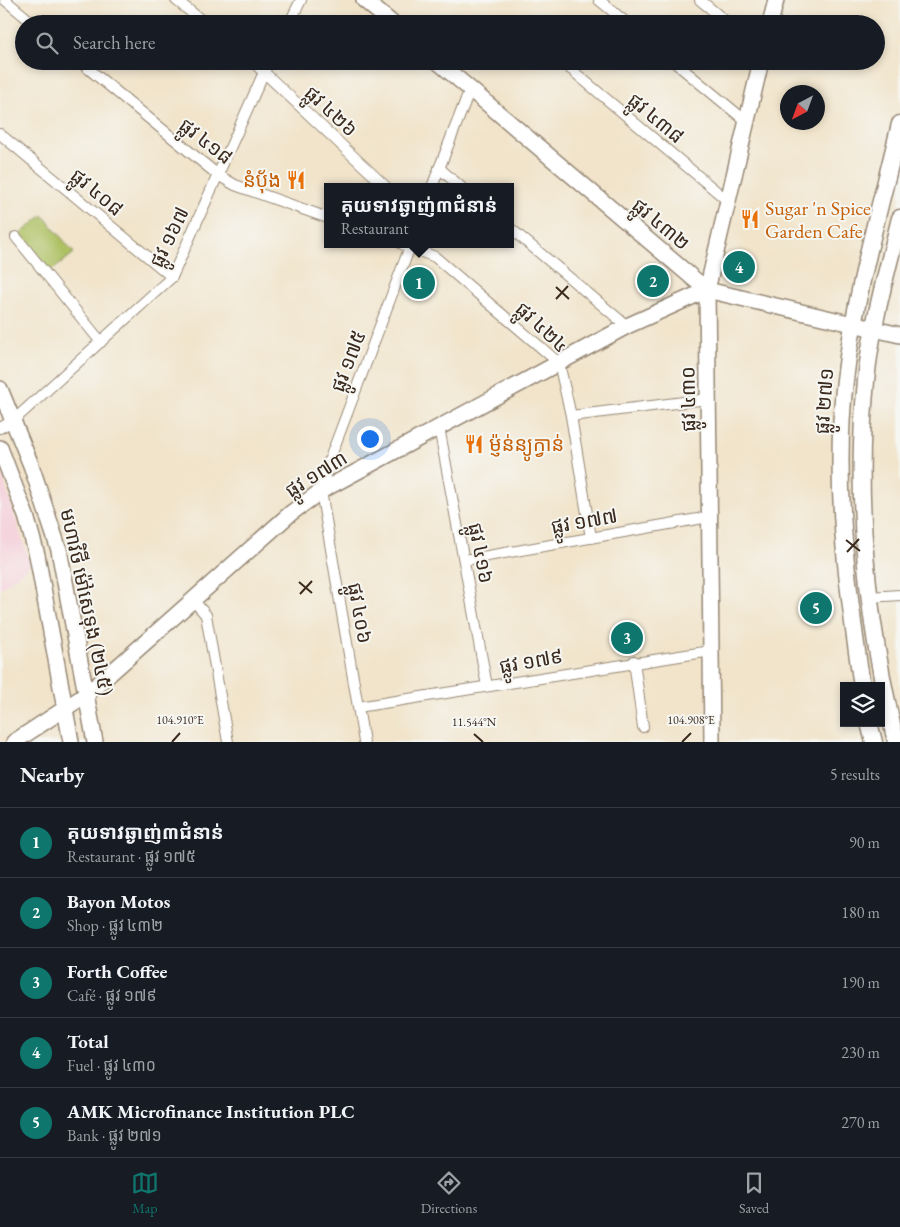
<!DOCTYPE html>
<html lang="en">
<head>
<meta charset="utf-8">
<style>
	:root { --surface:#171b24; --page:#20242c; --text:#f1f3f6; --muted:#9ea1a6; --line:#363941; --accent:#0f766e }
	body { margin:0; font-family:"EB Garamond","Noto Sans Khmer",serif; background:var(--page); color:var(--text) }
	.controls { position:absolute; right:15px; bottom:15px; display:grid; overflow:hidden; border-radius:0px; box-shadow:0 2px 8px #0003 }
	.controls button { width:45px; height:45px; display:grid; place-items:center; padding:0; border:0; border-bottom:1px solid var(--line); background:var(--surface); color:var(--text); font:25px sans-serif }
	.compass { position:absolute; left:780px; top:85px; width:45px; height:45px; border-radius:50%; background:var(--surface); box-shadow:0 2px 8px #0003; rotate:221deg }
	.you { position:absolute; left:369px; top:438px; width:18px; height:18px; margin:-12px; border:4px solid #fff; border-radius:50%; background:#1a73e8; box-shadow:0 0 0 8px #1a73e833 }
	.badge { display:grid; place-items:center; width:32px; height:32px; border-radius:50%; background:var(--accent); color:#fff; font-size:16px; font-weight:700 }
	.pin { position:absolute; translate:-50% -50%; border:2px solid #fff; box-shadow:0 1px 5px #0006 }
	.popup { position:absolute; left:324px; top:183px; width:190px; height:65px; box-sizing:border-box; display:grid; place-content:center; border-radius:0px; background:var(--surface); filter:drop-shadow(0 1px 4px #0005); font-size:16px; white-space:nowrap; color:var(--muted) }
	.popup b { font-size:19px; color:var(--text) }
	.popup::after { content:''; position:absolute; left:50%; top:100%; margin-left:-10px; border:10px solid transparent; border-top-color:var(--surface) }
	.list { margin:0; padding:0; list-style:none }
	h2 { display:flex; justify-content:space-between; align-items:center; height:65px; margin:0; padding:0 20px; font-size:21px }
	h2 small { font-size:16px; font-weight:400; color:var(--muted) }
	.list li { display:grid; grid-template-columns:32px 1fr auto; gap:15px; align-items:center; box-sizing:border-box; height:70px; padding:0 20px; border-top:1px solid var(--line) }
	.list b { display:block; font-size:19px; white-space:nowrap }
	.list p { margin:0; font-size:16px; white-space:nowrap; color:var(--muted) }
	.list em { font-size:16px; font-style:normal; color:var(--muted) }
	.icon { flex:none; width:28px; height:28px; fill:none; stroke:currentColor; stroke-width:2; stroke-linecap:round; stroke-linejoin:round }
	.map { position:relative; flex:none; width:900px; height:742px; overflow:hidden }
	.search { position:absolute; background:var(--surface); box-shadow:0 2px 8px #0003; left:15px; right:15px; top:15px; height:55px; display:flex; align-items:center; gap:12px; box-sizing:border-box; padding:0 18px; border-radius:28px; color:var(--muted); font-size:19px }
	.sheet { height:415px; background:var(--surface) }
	nav { display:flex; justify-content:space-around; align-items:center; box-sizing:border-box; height:70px; border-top:1px solid var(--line); background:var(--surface); font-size:14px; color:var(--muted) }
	nav a { display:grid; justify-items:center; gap:2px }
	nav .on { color:var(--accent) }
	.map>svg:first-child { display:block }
</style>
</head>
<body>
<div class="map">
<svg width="900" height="742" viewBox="0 0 900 742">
	<rect width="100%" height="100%" fill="#f6f6f2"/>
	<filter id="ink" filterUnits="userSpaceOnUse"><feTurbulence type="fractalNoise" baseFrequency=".02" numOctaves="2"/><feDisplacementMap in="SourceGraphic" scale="10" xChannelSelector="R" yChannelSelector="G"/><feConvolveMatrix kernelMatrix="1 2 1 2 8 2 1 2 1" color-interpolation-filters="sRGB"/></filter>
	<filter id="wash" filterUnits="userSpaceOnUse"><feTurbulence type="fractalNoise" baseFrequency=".0096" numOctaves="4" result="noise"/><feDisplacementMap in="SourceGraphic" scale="20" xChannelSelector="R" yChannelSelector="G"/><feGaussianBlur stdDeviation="1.12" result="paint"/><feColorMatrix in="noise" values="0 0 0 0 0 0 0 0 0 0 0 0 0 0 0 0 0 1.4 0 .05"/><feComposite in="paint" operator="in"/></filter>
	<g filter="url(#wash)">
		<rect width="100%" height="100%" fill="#f1e4cb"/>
		<!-- built -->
		<polygon fill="#f5cfda" points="0,469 30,565 0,589"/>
		<!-- green -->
		<polygon fill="#aec164" stroke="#747641" points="43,215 74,253 49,273 18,236"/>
	</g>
	<g filter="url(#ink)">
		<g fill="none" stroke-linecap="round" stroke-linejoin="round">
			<!-- street casing -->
			<g stroke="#968774" stroke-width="12">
				<g id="street">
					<polyline points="5,0 34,24"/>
					<polyline points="176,0 206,24"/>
					<polyline points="599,0 628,24"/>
					<polyline points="700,0 729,24"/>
					<polyline points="289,24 301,0"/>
					<polyline points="79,61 218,175 235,185 328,218"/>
					<polyline points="252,61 386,187"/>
					<polyline points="561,61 728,201"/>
					<polyline points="673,61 747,122"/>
					<polyline points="0,134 172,277"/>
					<polyline points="439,168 461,187"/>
					<polyline points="432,187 470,89"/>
					<polyline points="510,228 627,326"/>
					<polyline points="16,237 101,342"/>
					<polyline points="402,244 435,257 559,363 571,416 591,538"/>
					<polyline points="571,416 708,399"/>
					<polyline points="439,427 487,686"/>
					<polyline points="0,428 14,420 172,277 269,61"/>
					<polyline points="465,560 709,517"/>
					<polyline points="869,597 900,595"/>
					<polyline points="193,600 206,615 228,742"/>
					<polyline points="634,661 643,727"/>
					<polyline points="358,707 711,651"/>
					<polyline points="364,742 321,491 329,461 411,244"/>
				</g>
			</g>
			<!-- secondary casing -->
			<g stroke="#968774" stroke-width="18">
				<g id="secondary">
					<polyline points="364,0 393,24"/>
					<polyline points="770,24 776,0"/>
					<polyline points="437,61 707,290 900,335"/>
					<polyline points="0,389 31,465 59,550 95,742"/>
					<polyline points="0,448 26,516 37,555 71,742"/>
					<polyline points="14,742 87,694 291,513 321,491 627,326 707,290"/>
					<polyline points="712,742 707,290 761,61"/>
				</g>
			</g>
			<!-- primary casing -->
			<g stroke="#968774" stroke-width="19">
				<g id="primary">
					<path d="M862 686C847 587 833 480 845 380 855 293 880 208 900 124"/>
					<polyline points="869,723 874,742"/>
					<path d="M896 742C868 626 854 501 866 381 871 326 887 272 900 218"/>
				</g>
			</g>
			<!-- street -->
			<use href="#street" stroke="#fff" stroke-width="10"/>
			<!-- secondary -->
			<use href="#secondary" stroke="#fff" stroke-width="15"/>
			<!-- primary -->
			<use href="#primary" stroke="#fff" stroke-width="16"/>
		</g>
	</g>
	<!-- ticks -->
	<path fill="none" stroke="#3b2a1e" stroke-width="2" d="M556 287 569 299M556 299 568 286M846 540 860 551M847 552 859 539M299 582 312 593M300 594 312 581M474 734 483 742M172 742 180 733M682 742 691 733"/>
	<!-- icons -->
	<defs>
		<g id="restaurant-bare" transform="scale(1.5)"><path d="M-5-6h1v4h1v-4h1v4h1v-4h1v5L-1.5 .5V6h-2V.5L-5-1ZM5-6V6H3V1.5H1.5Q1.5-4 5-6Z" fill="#e8710a" stroke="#f6f6f2" stroke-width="2.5" paint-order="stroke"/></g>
	</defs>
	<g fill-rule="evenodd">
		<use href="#restaurant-bare" x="296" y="180"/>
		<use href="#restaurant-bare" x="750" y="219"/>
		<use href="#restaurant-bare" x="474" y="444"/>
	</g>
	<g text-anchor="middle" stroke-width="4" stroke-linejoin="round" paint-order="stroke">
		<!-- street labels -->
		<g font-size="20" fill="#3b2a1e" stroke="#f6f6f2">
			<text transform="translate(331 111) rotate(43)" y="7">ផ្លូវ ៤២៦</text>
			<text transform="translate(656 118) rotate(40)" y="7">ផ្លូវ ៤៣៨</text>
			<text transform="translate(206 141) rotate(38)" y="7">ផ្លូវ ៤១៨</text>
			<text transform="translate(97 192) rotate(40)" y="7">ផ្លូវ ៤០៨</text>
			<text transform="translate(661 224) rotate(40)" y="7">ផ្លូវ ៤៣២</text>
			<text transform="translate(169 237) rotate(-64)" y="7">ផ្លូវ ១៦៧</text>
			<text transform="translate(542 327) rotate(43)" y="7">ផ្លូវ ៤២៤</text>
			<text transform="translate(348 361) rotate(-69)" y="7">ផ្លូវ ១៧៥</text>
			<text transform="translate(688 399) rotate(-91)" y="7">ផ្លូវ ៤៣០</text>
			<text transform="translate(824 401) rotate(-86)" y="7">ផ្លូវ ២៧១</text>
			<text transform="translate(316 474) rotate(-32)" y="7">ផ្លូវ ១៧៣</text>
			<text transform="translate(584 521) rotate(-10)" y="7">ផ្លូវ ១៧៧</text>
			<text transform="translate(481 553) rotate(79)" y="7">ផ្លូវ ៤១៦</text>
			<text transform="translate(87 602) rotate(78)" y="7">មហាវិថី ម៉ៅសេទុង (២៤៥)</text>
			<text transform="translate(360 613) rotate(80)" y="7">ផ្លូវ ៤០៦</text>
			<text transform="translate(531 661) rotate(-10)" y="7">ផ្លូវ ១៧៩</text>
		</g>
		<!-- food labels -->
		<g font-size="20" fill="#c56008" stroke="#f6f6f2" text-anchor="start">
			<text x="281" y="187" text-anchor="end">នំប៉័ង</text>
			<text x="765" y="215">Sugar 'n Spice<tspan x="765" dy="23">Garden Cafe</tspan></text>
			<text x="489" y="451">ម្ញ៉ន់ន្យូក្វាន់</text>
		</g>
	</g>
	<g font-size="12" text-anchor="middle" fill="#3b2a1e" stroke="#f6f6f2" stroke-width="4" stroke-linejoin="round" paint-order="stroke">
		<text x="180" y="724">104.910°E</text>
		<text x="691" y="724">104.908°E</text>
		<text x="474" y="726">11.544°N</text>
	</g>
</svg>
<div class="controls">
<button><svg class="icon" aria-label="layers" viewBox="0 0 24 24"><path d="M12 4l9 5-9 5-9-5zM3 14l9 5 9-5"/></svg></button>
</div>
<svg class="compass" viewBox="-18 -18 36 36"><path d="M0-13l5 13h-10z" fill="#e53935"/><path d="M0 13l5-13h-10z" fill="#9ea1a6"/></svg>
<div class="you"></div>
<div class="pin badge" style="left:419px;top:283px">1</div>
<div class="popup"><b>គុយទាវឆ្ងាញ់៣ជំនាន់</b>Restaurant</div>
<div class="pin badge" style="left:653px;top:281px">2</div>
<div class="pin badge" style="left:627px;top:638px">3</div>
<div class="pin badge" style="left:739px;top:267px">4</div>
<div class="pin badge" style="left:816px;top:608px">5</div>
<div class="search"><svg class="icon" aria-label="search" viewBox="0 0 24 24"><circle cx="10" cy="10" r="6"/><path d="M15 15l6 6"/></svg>Search here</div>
</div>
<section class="sheet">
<h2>Nearby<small>5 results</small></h2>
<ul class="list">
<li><span class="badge">1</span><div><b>គុយទាវឆ្ងាញ់៣ជំនាន់</b><p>Restaurant · ផ្លូវ ១៧៥</p></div><em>90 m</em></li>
<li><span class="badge">2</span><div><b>Bayon Motos</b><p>Shop · ផ្លូវ ៤៣២</p></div><em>180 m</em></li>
<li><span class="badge">3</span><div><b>Forth Coffee</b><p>Café · ផ្លូវ ១៧៩</p></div><em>190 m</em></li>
<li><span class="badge">4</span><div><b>Total</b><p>Fuel · ផ្លូវ ៤៣០</p></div><em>230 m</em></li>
<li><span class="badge">5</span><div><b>AMK Microfinance Institution PLC</b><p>Bank · ផ្លូវ ២៧១</p></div><em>270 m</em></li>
</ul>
</section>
<nav>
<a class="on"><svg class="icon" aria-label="map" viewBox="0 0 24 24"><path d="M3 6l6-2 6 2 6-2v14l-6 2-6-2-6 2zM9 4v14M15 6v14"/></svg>Map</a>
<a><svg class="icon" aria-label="directions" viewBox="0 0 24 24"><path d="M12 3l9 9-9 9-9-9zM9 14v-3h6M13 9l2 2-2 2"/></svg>Directions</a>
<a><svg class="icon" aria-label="saved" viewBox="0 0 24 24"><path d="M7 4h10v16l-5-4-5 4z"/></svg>Saved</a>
</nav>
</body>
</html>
